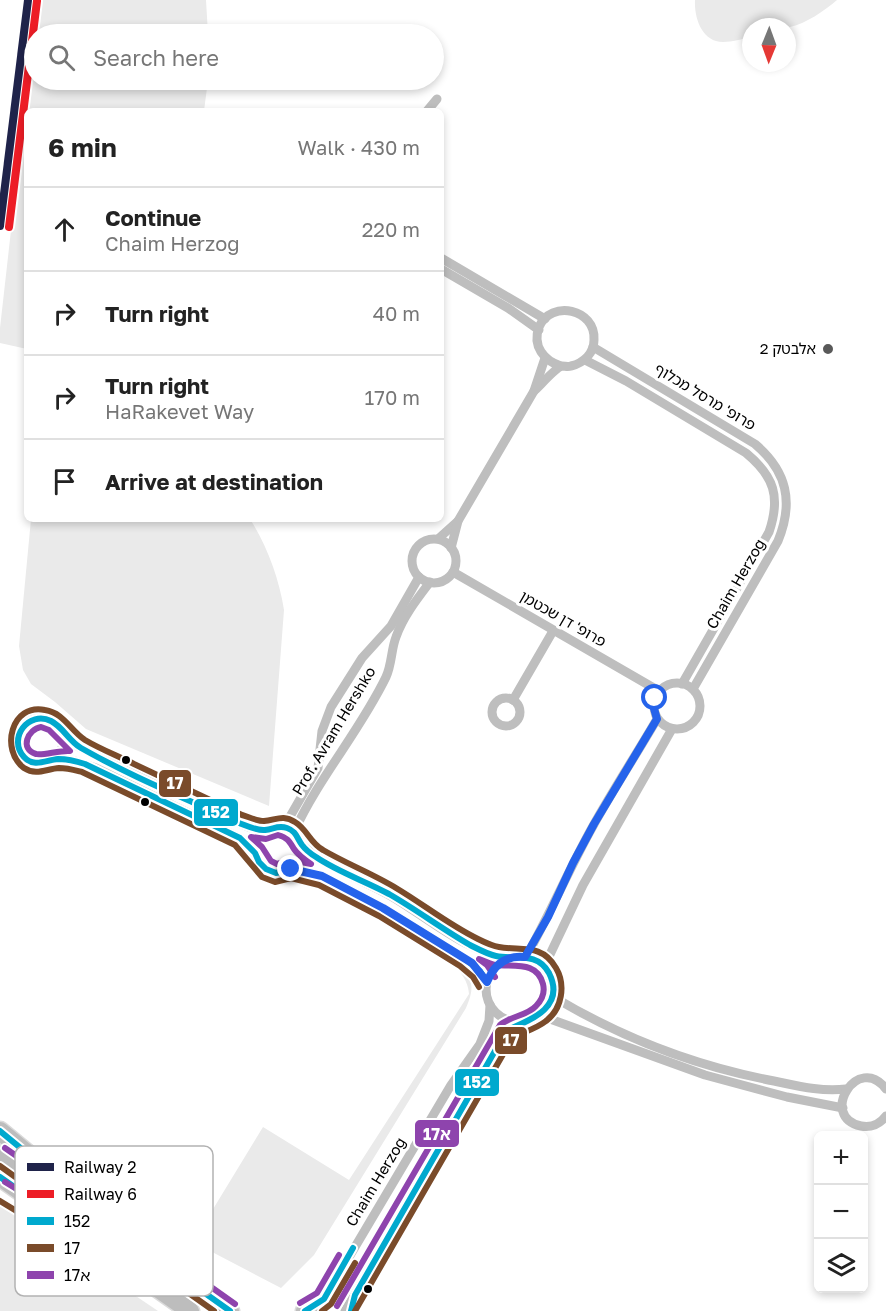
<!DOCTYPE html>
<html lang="en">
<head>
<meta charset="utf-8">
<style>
	:root { --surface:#fff; --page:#f6f6f6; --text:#222; --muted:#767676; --line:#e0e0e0 }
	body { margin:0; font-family:"Golos Text","Noto Sans Hebrew",sans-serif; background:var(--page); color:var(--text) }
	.controls { position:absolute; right:18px; bottom:18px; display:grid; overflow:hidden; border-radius:9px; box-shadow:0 3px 9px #0003 }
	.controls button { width:54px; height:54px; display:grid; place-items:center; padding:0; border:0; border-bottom:2px solid var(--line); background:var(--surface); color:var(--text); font:30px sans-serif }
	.compass { position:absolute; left:742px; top:18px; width:54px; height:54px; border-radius:50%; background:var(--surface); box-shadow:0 3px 9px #0003; rotate:181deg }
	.stop { position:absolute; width:18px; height:18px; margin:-14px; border:4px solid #2563eb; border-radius:50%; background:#fff }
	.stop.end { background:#2563eb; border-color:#fff; box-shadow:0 2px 6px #0008 }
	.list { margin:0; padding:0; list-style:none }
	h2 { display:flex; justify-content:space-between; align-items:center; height:78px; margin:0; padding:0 24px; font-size:26px }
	h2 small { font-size:20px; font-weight:400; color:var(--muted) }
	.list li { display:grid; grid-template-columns:39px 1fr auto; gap:18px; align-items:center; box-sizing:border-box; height:84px; padding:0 24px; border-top:2px solid var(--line) }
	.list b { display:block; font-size:22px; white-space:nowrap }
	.list p { margin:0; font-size:20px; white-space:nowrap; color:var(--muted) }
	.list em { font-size:20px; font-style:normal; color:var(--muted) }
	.icon { flex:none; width:33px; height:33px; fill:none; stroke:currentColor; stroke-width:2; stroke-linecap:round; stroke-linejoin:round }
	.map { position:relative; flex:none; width:886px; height:1311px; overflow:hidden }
	.search { position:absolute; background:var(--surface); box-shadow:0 3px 9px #0003; left:24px; top:24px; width:420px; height:66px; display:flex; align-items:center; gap:15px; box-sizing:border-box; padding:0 21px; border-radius:33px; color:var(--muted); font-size:22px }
	.panel { position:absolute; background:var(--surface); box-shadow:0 3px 9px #0003; left:24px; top:108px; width:420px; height:414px; border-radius:9px }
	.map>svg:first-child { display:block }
</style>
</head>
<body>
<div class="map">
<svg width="886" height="1311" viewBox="0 0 886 1311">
	<rect width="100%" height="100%" fill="#fff"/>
	<!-- green -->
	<g fill="#eaeaea">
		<polygon points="37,0 206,0 208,34 34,34 34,80 208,80 204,111 27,111 27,349 0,343 0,328"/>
		<path d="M695 0H837C824 11 807 23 790 27 779 29 763 27 751 27V37C742 39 732 42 723 42 702 42 694 18 695 0Z"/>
		<path d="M31 519H250C267 546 279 578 284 610L269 806 86 729 55 702 31 684 23 670 19 646Z"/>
		<path d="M452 963C473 976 476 985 466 1008L314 1255 281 1288 193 1242 263 1127 349 1180 469 994C468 980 461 973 452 963Z"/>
		<polygon points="0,1205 13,1213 158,1311 0,1311"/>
	</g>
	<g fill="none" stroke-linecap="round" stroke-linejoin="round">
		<!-- highway casing -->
		<g stroke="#dbdbdb" stroke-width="21">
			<g id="highway">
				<polyline points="0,1131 147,1252 230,1311"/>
				<polyline points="0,1155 84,1213"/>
				<polyline points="0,1177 190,1311"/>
				<polyline points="305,1311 324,1299"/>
			</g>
		</g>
		<!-- street -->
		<g stroke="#bebebe" stroke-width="9">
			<polyline points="427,111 437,99"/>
			<polyline points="441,258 545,319"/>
			<polyline points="441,269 508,308 539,330"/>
			<path d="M593 347 755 444C787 471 794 502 778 541L693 689"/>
			<path d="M585 360 626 381 746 453C774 476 781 497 769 532L682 684"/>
			<path d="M534 391C540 386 555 368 562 366 565 366 568 367 571 366 584 363 594 353 594 340 596 309 551 299 539 327 532 346 544 361 561 366"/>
			<polyline points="438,539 458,521"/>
			<circle cx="434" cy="561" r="22"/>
			<polyline points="451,548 458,521 534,391 545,358"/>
			<polyline points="453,572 659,691"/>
			<circle cx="677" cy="706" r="23"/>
			<circle cx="506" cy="712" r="14"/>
			<polyline points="513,700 553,631"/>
			<path d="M61 730C64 739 64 749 57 757 53 761 47 764 41 764 6 765 14 708 48 719 61 724 67 740 79 747L239 823 251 828 266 830"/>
			<polyline points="54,760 75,761 96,768 236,836 255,853"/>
			<circle cx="278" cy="849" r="23"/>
			<polyline points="284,827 318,768 322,731 331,707 362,658 391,626 419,577"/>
			<path d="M294 832C319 777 360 731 386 677 392 664 391 650 396 637 403 617 417 599 430 582"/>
			<path d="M302 845C327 868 361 879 391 896 427 917 467 953 509 958"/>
			<polyline points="291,869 322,876 383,908 472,964 487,982"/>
			<circle cx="519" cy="989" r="33"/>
			<path d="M526 957C550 914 569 869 593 826 613 790 636 755 657 719"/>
			<polyline points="544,967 583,885 672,729"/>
			<path d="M552 996C620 1037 695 1066 774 1081 798 1086 821 1092 846 1089"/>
			<polyline points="539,1015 705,1075 787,1097 843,1108"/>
			<path d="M886 1089C858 1052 818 1117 861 1126 871 1128 880 1124 886 1116"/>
			<polyline points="323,1301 451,1085 480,1044 489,1021 490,1005"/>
			<polyline points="345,1311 389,1237 501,1039 507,1030 524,1022"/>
		</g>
		<!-- highway -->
		<use href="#highway" stroke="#bdbdbd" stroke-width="18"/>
		<!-- bus-1 casing -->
		<g stroke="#fff" stroke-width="10">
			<g id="bus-1">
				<polyline points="0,1131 147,1252 230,1311"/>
				<polyline points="0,1177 130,1268"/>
				<polyline points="305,1311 324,1299 353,1248"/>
				<path d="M351 1311 355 1295 507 1030C531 1020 566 1007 549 973 537 951 515 960 496 956 487 954 478 949 470 945 442 929 417 910 389 894 365 881 338 872 316 857 311 854 305 849 302 845 297 838 296 831 287 828 278 825 274 829 265 830 257 831 247 826 239 823 187 799 132 777 81 748 69 741 63 727 51 721 29 710 7 738 24 757 34 768 46 760 58 759 67 759 76 761 85 764L240 838 255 853 259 862 266 869 276 873 291 869 322 876 383 908 465 959 480 971 487 982"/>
			</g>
		</g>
		<!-- bus-2 casing -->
		<g stroke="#fff" stroke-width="10">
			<g id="bus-2">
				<polyline points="0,1166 64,1212 142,1260 214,1311"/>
				<polyline points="0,1201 56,1235"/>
				<polyline points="322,1311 331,1304 355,1263"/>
				<path d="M355 1311 513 1037C524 1032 536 1029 546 1021 562 1009 566 985 556 968 542 943 521 951 499 947 492 946 484 942 478 939 449 925 423 904 396 888 373 874 347 864 323 850 310 843 307 829 295 822 283 814 276 820 264 821 257 821 249 817 242 815 206 798 170 781 134 764 118 756 100 749 85 740 70 730 64 713 45 710 11 703 0 750 24 768 36 776 46 769 59 768 67 768 74 770 82 772L235 845 262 877 275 882 291 878 319 885 379 916 460 966 473 977 479 987"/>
			</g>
		</g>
		<!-- bus-3 casing -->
		<g stroke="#fff" stroke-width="10">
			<g id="bus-3">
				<path d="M41 727 49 730 70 751C60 750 42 756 36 754 19 749 28 729 41 727Z"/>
				<path d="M278 835C288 838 289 841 294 849 298 855 305 860 311 864L291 860 277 864 271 861 262 847 251 837 266 839Z"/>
				<polyline points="5,1148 74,1196 152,1245 235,1304"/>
				<polyline points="5,1182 66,1219"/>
				<polyline points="300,1303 317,1293 339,1255"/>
				<path d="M337 1306 500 1025C510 1016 527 1016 536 1006 542 1000 545 992 543 984 537 961 515 967 496 965 490 964 485 961 479 959L487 965 495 977"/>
			</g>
		</g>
		<!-- bus-1 -->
		<use href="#bus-1" stroke="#00a9ce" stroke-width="6"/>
		<!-- bus-2 -->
		<use href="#bus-2" stroke="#7a4b2a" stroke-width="6"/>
		<!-- bus-3 -->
		<use href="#bus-3" stroke="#8e44ad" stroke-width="6"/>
		<!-- rail-1 casing -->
		<g stroke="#fff" stroke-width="12">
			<polyline id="rail-1" points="0,226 28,0"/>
		</g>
		<!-- rail-2 casing -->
		<g stroke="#fff" stroke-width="12">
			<polyline id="rail-2" points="9,227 37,1"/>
		</g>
		<!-- rail-1 -->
		<use href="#rail-1" stroke="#1f234a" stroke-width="8"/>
		<!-- rail-2 -->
		<use href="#rail-2" stroke="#ed1d26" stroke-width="8"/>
	</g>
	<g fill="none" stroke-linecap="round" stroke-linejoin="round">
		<!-- route -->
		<path stroke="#2563eb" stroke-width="8" d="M291 869 322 876 383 908 472 963 487 982C494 964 506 955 525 957L548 917 573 863 594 824 657 719 653 705 655 698"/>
	</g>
	<!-- markers -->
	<circle fill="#595959" stroke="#fff" stroke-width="2" cx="828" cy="349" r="6"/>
	<g fill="#000" stroke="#fff" stroke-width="2">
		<circle cx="126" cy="760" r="5"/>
		<circle cx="145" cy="802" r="5"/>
		<circle cx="368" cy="1289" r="5"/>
	</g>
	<g text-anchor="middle" stroke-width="6" stroke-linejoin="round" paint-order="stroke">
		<!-- poi labels -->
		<g font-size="15" fill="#000" stroke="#fff" text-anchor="end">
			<text x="816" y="354">אלבטק 2</text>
		</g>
		<!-- street labels -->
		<g font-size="15" fill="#000" stroke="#fff">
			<text transform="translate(705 397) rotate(31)" y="5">פרופ' מרסל מכלוף</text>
			<text transform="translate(736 584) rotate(-60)" y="5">Chaim Herzog</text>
			<text transform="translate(563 619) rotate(30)" y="5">פרופ' דן שכטמן</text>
			<text transform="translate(334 731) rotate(-59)" y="5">Prof. Avram Hershko</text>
			<text transform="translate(376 1182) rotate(-59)" y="5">Chaim Herzog</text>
		</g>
	</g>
	<!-- legend -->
	<rect x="15" y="1146" width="198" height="150" rx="9" fill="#fff" stroke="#b2b2b2" stroke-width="1.5"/>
	<rect x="27" y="1163" width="27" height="8" fill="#1f234a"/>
	<rect x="27" y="1190" width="27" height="8" fill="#ed1d26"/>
	<rect x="27" y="1217" width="27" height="8" fill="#00a9ce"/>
	<rect x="27" y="1244" width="27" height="8" fill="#7a4b2a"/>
	<rect x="27" y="1271" width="27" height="8" fill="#8e44ad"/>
	<g font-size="16" fill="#000">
		<text x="64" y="1173">Railway 2</text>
		<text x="64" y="1200">Railway 6</text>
		<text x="64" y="1227">152</text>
		<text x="64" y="1254">17</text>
		<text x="64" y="1281">17א</text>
	</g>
	<g stroke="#fff" stroke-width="2">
		<rect x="158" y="769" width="34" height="29" rx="6" fill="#7a4b2a"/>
		<rect x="193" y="798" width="46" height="29" rx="6" fill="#00a9ce"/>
		<rect x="494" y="1026" width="34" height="29" rx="6" fill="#7a4b2a"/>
		<rect x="454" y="1068" width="46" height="29" rx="6" fill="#00a9ce"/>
		<rect x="414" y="1119" width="46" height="29" rx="6" fill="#8e44ad"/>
	</g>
	<g font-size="16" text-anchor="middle" font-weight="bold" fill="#fff">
		<text x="175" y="789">17</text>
		<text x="216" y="818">152</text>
		<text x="511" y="1046">17</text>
		<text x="477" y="1088">152</text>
		<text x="437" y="1140">17א</text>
	</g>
</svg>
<div class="controls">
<button>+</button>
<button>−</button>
<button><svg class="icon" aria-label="layers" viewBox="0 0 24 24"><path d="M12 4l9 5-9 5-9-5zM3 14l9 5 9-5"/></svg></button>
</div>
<svg class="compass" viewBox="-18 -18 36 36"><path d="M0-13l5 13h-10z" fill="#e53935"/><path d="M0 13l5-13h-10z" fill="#767676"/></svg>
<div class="stop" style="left:655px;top:698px"></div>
<div class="stop end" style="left:291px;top:869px"></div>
<div class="search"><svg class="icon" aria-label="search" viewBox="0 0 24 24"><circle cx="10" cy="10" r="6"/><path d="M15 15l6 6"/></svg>Search here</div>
<section class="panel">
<h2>6 min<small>Walk · 430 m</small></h2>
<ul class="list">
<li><svg class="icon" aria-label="ahead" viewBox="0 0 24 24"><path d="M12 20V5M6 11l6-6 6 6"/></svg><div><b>Continue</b><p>Chaim Herzog</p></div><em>220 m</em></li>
<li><svg class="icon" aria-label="right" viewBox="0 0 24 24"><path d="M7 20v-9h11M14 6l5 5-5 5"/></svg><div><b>Turn right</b></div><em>40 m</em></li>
<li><svg class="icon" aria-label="right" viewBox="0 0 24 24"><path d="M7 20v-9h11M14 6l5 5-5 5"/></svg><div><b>Turn right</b><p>HaRakevet Way</p></div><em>170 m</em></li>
<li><svg class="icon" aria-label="arrive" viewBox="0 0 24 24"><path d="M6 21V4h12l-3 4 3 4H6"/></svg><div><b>Arrive at destination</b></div></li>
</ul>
</section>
</div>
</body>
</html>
